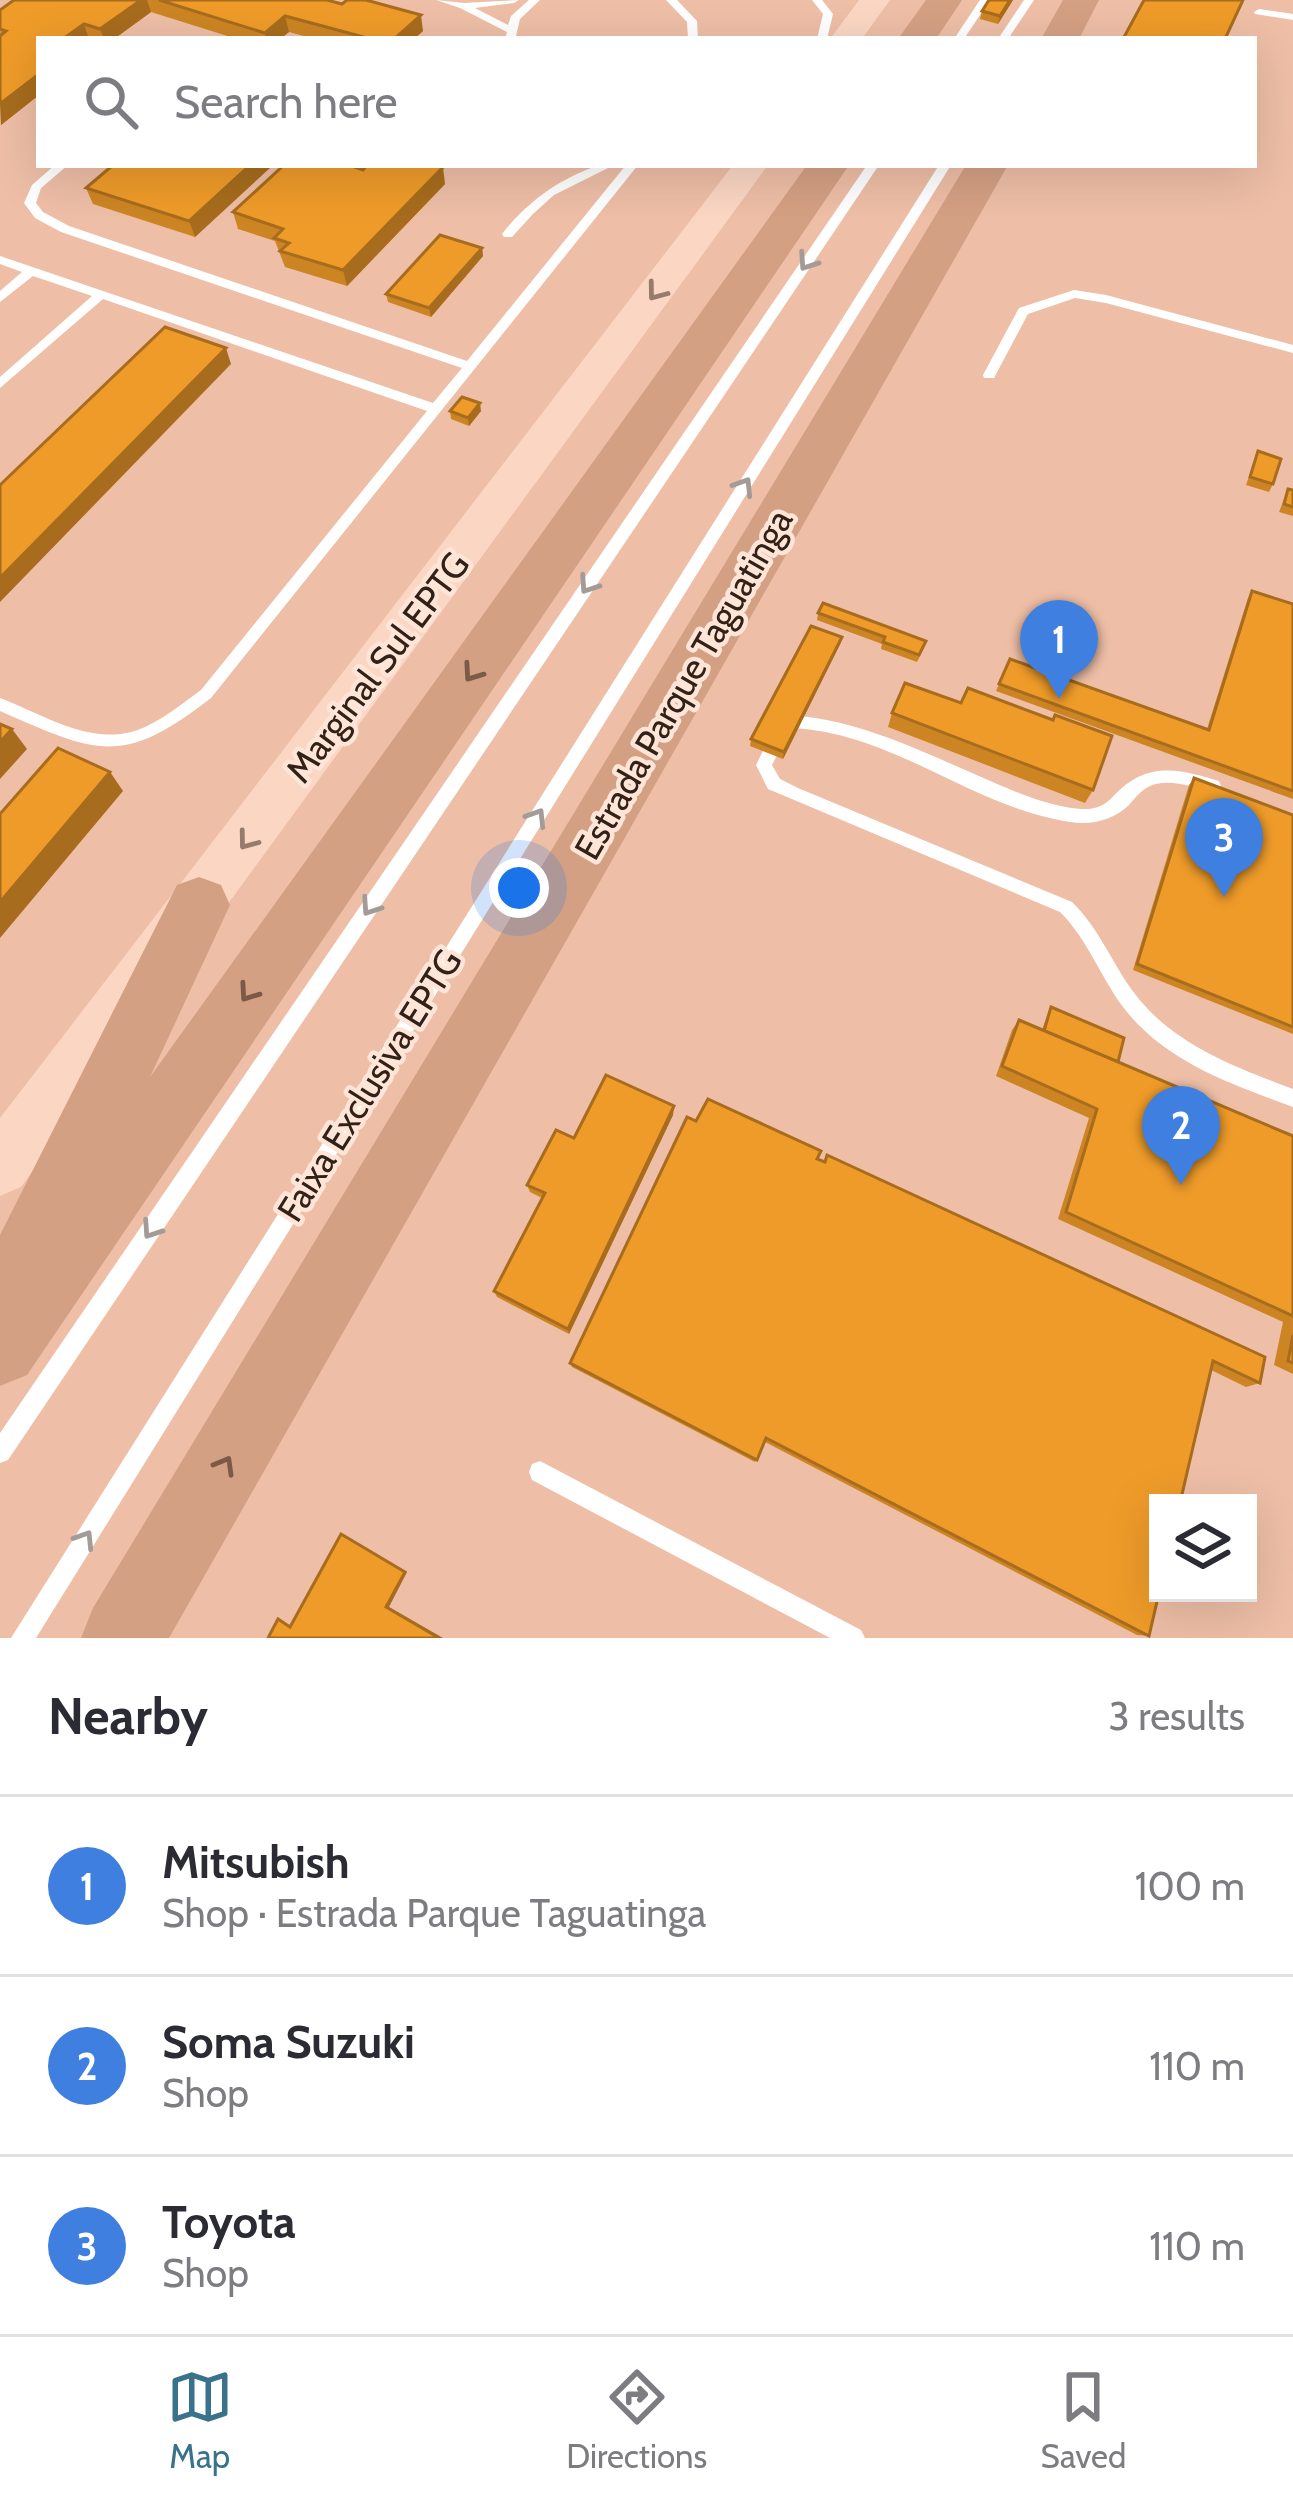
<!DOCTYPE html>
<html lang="en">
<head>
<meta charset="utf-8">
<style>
	:root { --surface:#fff; --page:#f7f7f7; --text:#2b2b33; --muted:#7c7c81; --line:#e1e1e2; --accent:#38728b }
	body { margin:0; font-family:Cabin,sans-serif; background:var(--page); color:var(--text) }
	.controls { position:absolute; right:36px; bottom:36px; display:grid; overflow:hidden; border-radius:0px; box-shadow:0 12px 48px #0002 }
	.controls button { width:108px; height:108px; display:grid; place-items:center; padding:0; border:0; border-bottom:3px solid var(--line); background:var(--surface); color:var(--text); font:60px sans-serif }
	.you { position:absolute; left:519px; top:888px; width:42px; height:42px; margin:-30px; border:9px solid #fff; border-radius:50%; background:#1a73e8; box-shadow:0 0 0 18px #1a73e833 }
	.badge { display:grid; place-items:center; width:78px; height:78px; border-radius:50%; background:var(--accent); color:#fff; font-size:39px; font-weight:700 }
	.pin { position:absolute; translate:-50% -99px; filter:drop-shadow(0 3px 6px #0008) }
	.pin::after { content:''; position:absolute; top:63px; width:42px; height:36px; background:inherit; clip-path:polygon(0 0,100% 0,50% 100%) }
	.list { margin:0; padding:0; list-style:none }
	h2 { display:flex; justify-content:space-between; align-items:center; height:156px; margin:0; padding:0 48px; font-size:51px }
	h2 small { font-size:39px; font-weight:400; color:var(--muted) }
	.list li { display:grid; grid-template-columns:78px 1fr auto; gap:36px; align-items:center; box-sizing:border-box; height:180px; padding:0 48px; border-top:3px solid var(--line) }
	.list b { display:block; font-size:45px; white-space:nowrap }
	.list p { margin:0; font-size:39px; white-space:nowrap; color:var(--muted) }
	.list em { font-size:39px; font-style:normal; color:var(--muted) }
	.icon { flex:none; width:66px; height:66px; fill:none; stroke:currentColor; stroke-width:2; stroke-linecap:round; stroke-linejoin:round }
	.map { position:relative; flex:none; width:1293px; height:1638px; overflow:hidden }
	.search { position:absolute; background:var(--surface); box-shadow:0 12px 48px #0002; left:36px; right:36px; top:36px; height:132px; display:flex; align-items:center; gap:30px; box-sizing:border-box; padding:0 42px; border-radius:0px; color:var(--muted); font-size:45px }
	.sheet { height:696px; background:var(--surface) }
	nav { display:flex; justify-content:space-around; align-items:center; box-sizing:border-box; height:168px; border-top:3px solid var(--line); background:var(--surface); font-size:33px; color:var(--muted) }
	nav a { display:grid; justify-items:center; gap:6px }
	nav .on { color:var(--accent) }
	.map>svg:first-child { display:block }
</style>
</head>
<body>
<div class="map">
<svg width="1293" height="1638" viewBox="0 0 1293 1638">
	<rect width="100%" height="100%" fill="#eebea6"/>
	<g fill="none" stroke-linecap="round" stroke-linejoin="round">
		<!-- lane -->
		<g fill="#fff" fill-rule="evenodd">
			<polygon points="436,0 464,3 519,0 514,3 475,8 508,25 511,16 529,0 540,0 520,19 516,36 511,39 506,36 507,32 460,8"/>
			<polygon points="666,0 677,0 697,21 698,39 688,39 687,22"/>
			<polygon points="812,0 822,0 833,14 827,39 817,39 823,14"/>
			<polygon points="980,0 990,0 964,39 954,39"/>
			<polygon points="1024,0 1034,0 1008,39 998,39"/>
			<polygon points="1259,9 1293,14 1293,20 1255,14 1254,12"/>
			<path d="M55 165H68L41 188 36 203 43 212 69 226 467 361 626 165H638L211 698C122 767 98 754 0 711V698C45 715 96 750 145 727 165 718 183 703 201 690L427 411 103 299 0 388V377L92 296 33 276 0 302V291L22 272 0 264V256L433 403 462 368 61 232 35 218 24 203 32 185Z"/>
			<path d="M599 165 610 167 554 195 533 214 512 237H504L502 234C528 201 559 179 599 165Z"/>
			<polygon points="867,165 879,165 8,1460 0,1463 0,1433"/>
			<polygon points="939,165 951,165 36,1638 11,1638"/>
			<polygon points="1074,290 1106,295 1293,345 1293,353 1106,303 1075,298 1028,314 994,378 984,378 983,375 1019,308"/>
			<path d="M786 715C855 718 916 749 979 776 1007 788 1036 802 1066 807 1113 816 1105 794 1138 777 1164 764 1193 773 1219 781L1221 786 1219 791 1213 793C1194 787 1169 778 1150 786 1141 790 1135 798 1129 805 1112 821 1092 825 1070 822 973 808 893 732 791 728L772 765 780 779 798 788 1072 902C1100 929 1112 964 1135 994 1174 1045 1235 1067 1293 1089V1107C1231 1084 1165 1062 1123 1007 1100 976 1088 940 1060 912L768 789 756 765 780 716Z"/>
			<polygon points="540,1461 861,1630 865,1638 830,1638 532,1480 529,1472 532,1464"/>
		</g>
		<!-- primary -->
		<g fill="#fad6c3" fill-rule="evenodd">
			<polygon points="859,0 890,0 862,39 830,39"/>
			<polygon points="733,165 768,165 21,1187 0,1196 0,1118"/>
		</g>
		<!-- highway -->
		<g fill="#d4a084" fill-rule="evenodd">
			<polygon points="926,0 962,0 936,39 898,39"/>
			<polygon points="1063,0 1099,0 1079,39 1041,39"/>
			<polygon points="807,165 849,165 27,1375 0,1386 0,1235 177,885 199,877 221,885 230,905 150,1077"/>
			<polygon points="966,165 1008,165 169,1638 81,1638 93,1608"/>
		</g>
	</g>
	<!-- wall -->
	<g fill="#cd8523">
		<polygon points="14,0 327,0 423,31 414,39 315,39 289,32 280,39 237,39 151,12 114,39 39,39 39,95 1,125 0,10"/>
		<polygon points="1013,0 998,24 980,19 982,11"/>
		<polygon points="113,165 273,165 195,237 93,204 86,188"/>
		<polygon points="445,184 347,286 285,267 275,241 238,229 233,212"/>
		<polygon points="482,248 483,256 431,317 388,302 386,294"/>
		<polygon points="450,411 481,411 469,426 451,419"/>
		<polygon points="1258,451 1273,484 1269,492 1246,485"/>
		<polygon points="1288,489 1293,490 1293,516 1279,512"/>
		<polygon points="1252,591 1293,604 1293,799 996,691 1010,659 1207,729 1248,598"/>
		<polygon points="818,613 924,648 917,662 881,649 882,644 817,620"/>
		<polygon points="842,637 840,644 783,759 750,746 751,739"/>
		<polygon points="892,713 1093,790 1085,803 888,727"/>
		<polygon points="1194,778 1293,815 1293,1034 1133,970 1189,785"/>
		<polygon points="1051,1007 1118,1062 1293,1136 1293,1374 1274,1365 1283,1322 1058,1219 1089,1118 996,1076 1012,1030 1019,1020 1042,1030 1048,1013"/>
		<polygon points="673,1115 569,1334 497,1297 494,1291 542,1198 530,1192 527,1185 574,1138"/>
		<polygon points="696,1121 1260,1383 1246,1387 1211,1370 1149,1636 1137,1635 765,1442 755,1462 572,1367 570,1363"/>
	</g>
	<!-- shaded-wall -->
	<g fill="#a76c1d">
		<polygon points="141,0 147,0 151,12 114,39 104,39 100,29"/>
		<polygon points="1010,0 1013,0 998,24 1000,16"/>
		<polygon points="421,15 423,31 414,39 394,39"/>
		<polygon points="285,16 289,32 280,39 266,39 265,33"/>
		<polygon points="84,24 89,39 63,39"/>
		<polygon points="39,74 39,95 1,125 0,104"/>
		<polygon points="250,165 273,165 195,237 189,221"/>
		<polygon points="443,167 445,184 347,286 343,270"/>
		<polygon points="482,248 483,256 431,317 429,308"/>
		<polygon points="226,348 231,364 0,602 0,578"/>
		<polygon points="480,403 481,411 469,426 468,418"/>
		<polygon points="842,637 840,644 783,759 784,752"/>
		<polygon points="12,729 27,749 0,779 0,742"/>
		<polygon points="110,772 123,791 0,938 0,902"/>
		<polygon points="674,1106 673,1115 569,1334 568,1329"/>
		<polygon points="341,1534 407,1572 389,1607 443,1638 439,1638 386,1607"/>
	</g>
	<!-- building -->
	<g fill="#ee9b29" stroke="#a76c1d" stroke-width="3">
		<polygon points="14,0 141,0 100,29 84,24 63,39 39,39 39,74 0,104 0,36 6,31 0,29 0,10"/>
		<polygon points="159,0 327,0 342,4 347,0 366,0 421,15 394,39 371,39 285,16 265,33"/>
		<polygon points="989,0 1010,0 1000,16 982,11"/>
		<polygon points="1144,0 1243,0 1225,39 1123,39"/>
		<polygon points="113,165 250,165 189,221 86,188"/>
		<polygon points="284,165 349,165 363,170 367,165 435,165 443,167 343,270 280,251 289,243 274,238 283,229 233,212"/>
		<polygon points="440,235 482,248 429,308 386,294"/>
		<polygon points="165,327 226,348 0,578 0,485"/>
		<polygon points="462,397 480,403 468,418 450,411"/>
		<polygon points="1258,451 1281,459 1273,484 1250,477"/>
		<polygon points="1288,489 1293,490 1293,507 1284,504"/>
		<polygon points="1252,591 1293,604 1293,791 999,684 1010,659 1209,730"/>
		<polygon points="823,603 926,641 919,655 883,642 885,637 818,613"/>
		<polygon points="811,626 842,637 784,752 751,739"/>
		<polygon points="905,683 961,703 968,688 1053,720 1055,715 1112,736 1093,790 892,713"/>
		<polygon points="0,724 12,729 0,742"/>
		<polygon points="58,748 110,772 0,902 0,814"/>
		<polygon points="1194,778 1293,815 1293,1027 1137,964"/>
		<polygon points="1051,1007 1124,1038 1118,1062 1044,1031"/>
		<polygon points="1019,1020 1293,1136 1293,1316 1066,1212 1097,1109 1002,1066"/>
		<polygon points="606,1075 674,1106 568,1329 494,1291 545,1193 527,1185 556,1130 574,1138"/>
		<polygon points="708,1099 821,1151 817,1159 825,1162 827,1155 1265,1357 1260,1383 1213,1361 1180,1503 1158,1503 1159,1593 1149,1636 766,1438 757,1460 570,1363 687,1117 696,1121"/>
		<polygon points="1293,1335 1293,1363 1288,1361"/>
		<polygon points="341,1534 405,1572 386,1607 439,1638 268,1638 278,1619 290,1627"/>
	</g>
	<!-- one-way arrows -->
	<defs><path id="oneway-chevron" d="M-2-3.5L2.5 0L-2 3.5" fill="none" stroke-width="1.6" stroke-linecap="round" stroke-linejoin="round" transform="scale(3)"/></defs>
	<g stroke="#a39b97">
		<use href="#oneway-chevron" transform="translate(807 262) rotate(124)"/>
		<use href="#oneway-chevron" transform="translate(744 486) rotate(-58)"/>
		<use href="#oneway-chevron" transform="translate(588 585) rotate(124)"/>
		<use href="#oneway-chevron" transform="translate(537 817) rotate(-58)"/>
		<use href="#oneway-chevron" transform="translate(370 907) rotate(124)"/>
		<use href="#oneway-chevron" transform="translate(151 1230) rotate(124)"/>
		<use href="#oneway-chevron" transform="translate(85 1539) rotate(-58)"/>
	</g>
	<g stroke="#967c6d">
		<use href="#oneway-chevron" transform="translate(656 292) rotate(127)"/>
		<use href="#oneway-chevron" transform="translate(247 841) rotate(127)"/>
	</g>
	<g stroke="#7b5a48">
		<use href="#oneway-chevron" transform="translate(472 673) rotate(125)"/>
		<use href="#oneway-chevron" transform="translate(248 993) rotate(125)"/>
		<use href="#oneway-chevron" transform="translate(225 1465) rotate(-60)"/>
	</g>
	<g text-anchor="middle" stroke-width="9" stroke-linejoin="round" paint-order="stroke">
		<!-- street labels -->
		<g font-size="36" fill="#322117" stroke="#fee5d8">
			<text transform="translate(377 667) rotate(-53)" y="13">Marginal Sul EPTG</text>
			<text transform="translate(683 684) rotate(-60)" y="13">Estrada Parque Taguatinga</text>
			<text transform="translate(369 1085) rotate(-58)" y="13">Faixa Exclusiva EPTG</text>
		</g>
	</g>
</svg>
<div class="controls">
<button><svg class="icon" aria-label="layers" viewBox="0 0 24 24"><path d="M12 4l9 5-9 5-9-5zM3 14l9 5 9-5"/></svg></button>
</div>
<div class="you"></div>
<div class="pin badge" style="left:1059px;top:699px;background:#3f7fe0">1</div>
<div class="pin badge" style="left:1181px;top:1185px;background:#3f7fe0">2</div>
<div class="pin badge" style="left:1224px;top:897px;background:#3f7fe0">3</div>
<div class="search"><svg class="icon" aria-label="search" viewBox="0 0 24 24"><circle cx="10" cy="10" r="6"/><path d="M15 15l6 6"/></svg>Search here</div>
</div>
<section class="sheet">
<h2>Nearby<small>3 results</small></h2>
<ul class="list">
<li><span class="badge" style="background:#3f7fe0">1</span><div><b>Mitsubish</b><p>Shop · Estrada Parque Taguatinga</p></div><em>100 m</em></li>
<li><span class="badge" style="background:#3f7fe0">2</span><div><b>Soma Suzuki</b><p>Shop</p></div><em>110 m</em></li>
<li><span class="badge" style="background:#3f7fe0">3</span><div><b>Toyota</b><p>Shop</p></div><em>110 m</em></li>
</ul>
</section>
<nav>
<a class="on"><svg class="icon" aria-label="map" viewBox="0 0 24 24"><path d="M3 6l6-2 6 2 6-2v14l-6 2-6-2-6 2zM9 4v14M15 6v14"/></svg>Map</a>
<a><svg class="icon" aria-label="directions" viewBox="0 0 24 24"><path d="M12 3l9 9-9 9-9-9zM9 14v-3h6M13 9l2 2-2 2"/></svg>Directions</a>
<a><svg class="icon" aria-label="saved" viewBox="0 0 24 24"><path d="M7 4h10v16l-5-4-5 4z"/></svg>Saved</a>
</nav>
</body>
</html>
